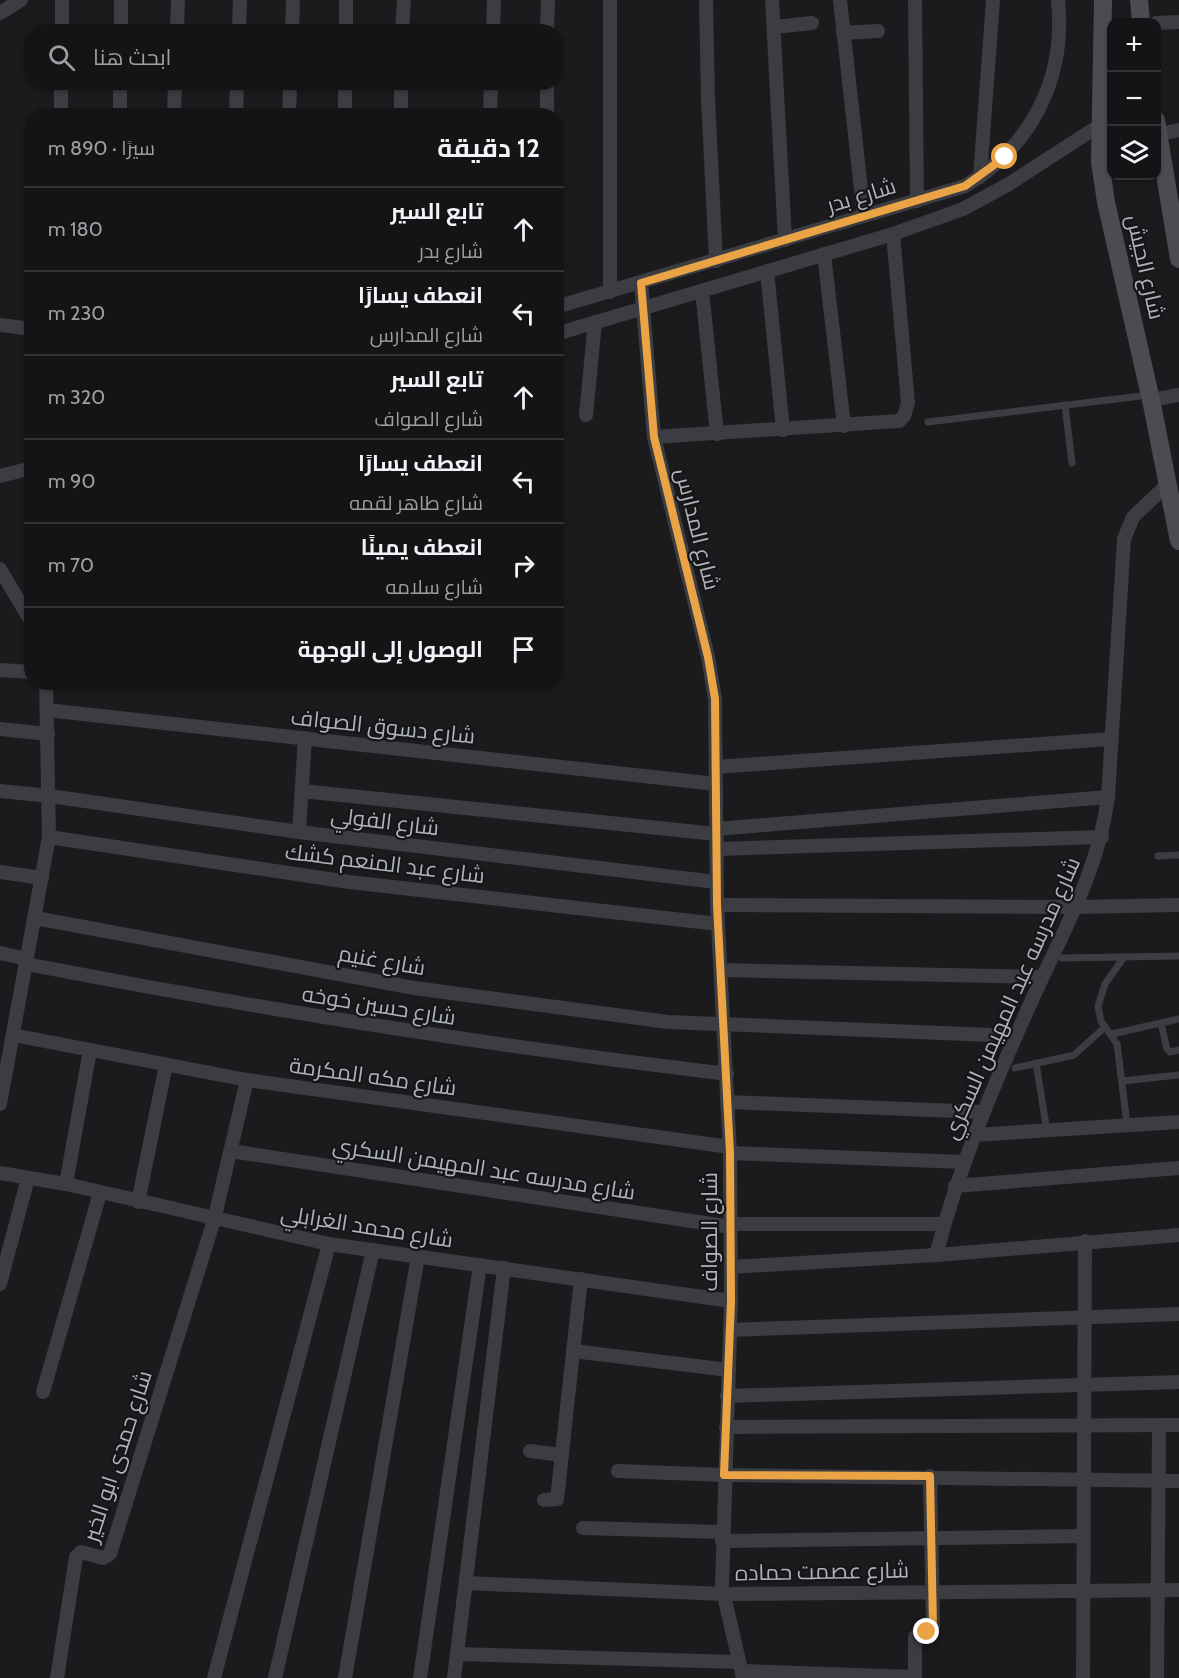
<!DOCTYPE html>
<html lang="ar">
<head>
<meta charset="utf-8">
<style>
	:root { --surface:#141416; --page:#212123; --text:#f1f3f6; --muted:#9d9ea1; --line:#333335 }
	body { margin:0; font-family:Cabin,Cairo,sans-serif; background:var(--page); color:var(--text); direction:rtl }
	.controls { position:absolute; right:18px; top:18px; display:grid; overflow:hidden; border-radius:12px; box-shadow:0 2px 4px #0004 }
	.controls button { width:54px; height:54px; display:grid; place-items:center; padding:0; border:0; border-bottom:2px solid var(--line); background:var(--surface); color:var(--text); font:30px sans-serif }
	.stop { position:absolute; width:18px; height:18px; margin:-14px; border:4px solid #eaa345; border-radius:50%; background:#fff }
	.stop.end { background:#eaa345; border-color:#fff; box-shadow:0 2px 6px #0008 }
	.list { margin:0; padding:0; list-style:none }
	h2 { display:flex; justify-content:space-between; align-items:center; height:78px; margin:0; padding:0 24px; font-size:26px }
	h2 small { font-size:20px; font-weight:400; color:var(--muted) }
	.list li { display:grid; grid-template-columns:39px 1fr auto; gap:18px; align-items:center; box-sizing:border-box; height:84px; padding:0 24px; border-top:2px solid var(--line) }
	.list b { display:block; font-size:22px; white-space:nowrap }
	.list p { margin:0; font-size:20px; white-space:nowrap; color:var(--muted) }
	.list em { font-size:20px; font-style:normal; color:var(--muted) }
	.icon { flex:none; width:33px; height:33px; fill:none; stroke:currentColor; stroke-width:2; stroke-linecap:round; stroke-linejoin:round }
	.map { position:relative; flex:none; width:1179px; height:1678px; overflow:hidden; direction:ltr }
	.search { position:absolute; background:var(--surface); box-shadow:0 2px 4px #0004; left:24px; top:24px; width:540px; height:66px; display:flex; align-items:center; gap:15px; box-sizing:border-box; padding:0 21px; border-radius:24px; color:var(--muted); font-size:22px }
	.panel { position:absolute; background:var(--surface); box-shadow:0 2px 4px #0004; left:24px; top:108px; width:540px; height:582px; border-radius:24px; direction:rtl }
	.map>svg:first-child { display:block }
</style>
</head>
<body>
<div class="map">
<svg width="1179" height="1678" viewBox="0 0 1179 1678">
	<rect width="100%" height="100%" fill="#1b1b1d"/>
	<g fill="none" stroke-linecap="round" stroke-linejoin="round">
		<!-- lane -->
		<g stroke="#3c3d42" stroke-width="7">
			<polyline points="1065,405 1072,463"/>
			<polyline points="928,422 1149,395"/>
			<polyline points="1158,856 1179,855"/>
			<polyline points="1124,957 1105,984 1098,1006 1101,1021 1117,1044 1126,1116"/>
			<polyline points="1062,958 1179,956"/>
			<polyline points="1161,1023 1167,1049 1170,1052 1179,1050"/>
			<polyline points="1112,1034 1179,1019"/>
			<polyline points="1036,1063 1046,1125"/>
			<polyline points="1015,1068 1074,1055 1105,1027"/>
			<polyline points="1122,1081 1179,1075"/>
		</g>
		<!-- street -->
		<g stroke="#3c3d42" stroke-width="14">
			<polyline points="706,0 708,98 716,261"/>
			<polyline points="772,0 785,240"/>
			<polyline points="840,0 864,216"/>
			<polyline points="915,0 917,201"/>
			<polyline points="0,13 21,0"/>
			<polyline points="1156,23 1179,22"/>
			<polyline points="774,27 812,23"/>
			<polyline points="62,32 62,0"/>
			<polyline points="121,32 121,0"/>
			<polyline points="177,32 178,0"/>
			<polyline points="239,32 240,0"/>
			<polyline points="292,32 293,0"/>
			<polyline points="346,32 346,0"/>
			<polyline points="402,32 404,0"/>
			<polyline points="493,32 494,0"/>
			<polyline points="547,32 548,0"/>
			<polyline points="843,33 878,31"/>
			<polyline points="61,116 61,82"/>
			<polyline points="120,116 120,82"/>
			<polyline points="174,116 175,82"/>
			<polyline points="236,116 237,82"/>
			<polyline points="289,116 290,82"/>
			<polyline points="345,116 345,82"/>
			<polyline points="401,116 401,82"/>
			<polyline points="490,116 491,82"/>
			<polyline points="547,116 547,82"/>
			<polyline points="1159,134 1179,130"/>
			<polyline points="980,177 993,0"/>
			<polyline points="824,254 844,426"/>
			<polyline points="767,271 783,430"/>
			<polyline points="641,283 654,437 708,657 715,699 717,905 730,1153 731,1301 722,1587 743,1678"/>
			<polyline points="702,291 717,434"/>
			<polyline points="610,292 610,0"/>
			<path d="M556 307 965 186C1032 146 1066 78 1058 0"/>
			<polyline points="0,325 32,329"/>
			<polyline points="556,334 893,234 963,209 1009,184 1100,125"/>
			<polyline points="1151,400 1179,395"/>
			<polyline points="586,415 595,322"/>
			<polyline points="654,437 899,421 904,416 908,403 893,234"/>
			<polyline points="0,476 32,468"/>
			<polyline points="0,569 32,623"/>
			<polyline points="0,670 32,672"/>
			<polyline points="47,710 716,784"/>
			<polyline points="0,729 48,734"/>
			<polyline points="716,767 1111,739"/>
			<polyline points="0,791 50,796 299,832 716,882"/>
			<polyline points="302,791 716,834"/>
			<polyline points="716,829 1108,797"/>
			<polyline points="299,832 305,738"/>
			<polyline points="49,837 349,882 718,924"/>
			<polyline points="716,849 1102,837"/>
			<polyline points="0,872 42,878"/>
			<polyline points="717,905 1078,907 1179,905"/>
			<polyline points="35,918 414,988 668,1022 1016,1036"/>
			<polyline points="0,953 27,959"/>
			<path d="M26 964C259 1009 492 1046 727 1074"/>
			<polyline points="721,970 1042,977"/>
			<polyline points="13,1035 247,1080 730,1147"/>
			<polyline points="729,1102 982,1112"/>
			<polyline points="0,1104 49,837 46,682"/>
			<polyline points="973,1135 1179,1122"/>
			<polyline points="231,1151 731,1227"/>
			<polyline points="730,1153 963,1162"/>
			<polyline points="0,1173 66,1184 329,1244 731,1301"/>
			<polyline points="66,1184 90,1050"/>
			<polyline points="955,1186 1179,1168"/>
			<polyline points="138,1202 166,1065"/>
			<polyline points="731,1224 944,1224"/>
			<path d="M936 1255C959 1166 994 1084 1032 1000 1063 931 1098 873 1108 797L1124 539 1133 517 1168 484"/>
			<polyline points="731,1267 936,1255 1179,1235"/>
			<polyline points="0,1284 28,1178"/>
			<polyline points="730,1330 1179,1314"/>
			<polyline points="573,1351 729,1370"/>
			<polyline points="43,1392 100,1193"/>
			<polyline points="727,1396 1179,1382"/>
			<polyline points="726,1427 1179,1425"/>
			<polyline points="530,1451 562,1455"/>
			<polyline points="618,1471 724,1475 1179,1481"/>
			<polyline points="544,1500 557,1499 581,1279"/>
			<polyline points="583,1528 722,1532"/>
			<polyline points="722,1541 1084,1536"/>
			<polyline points="466,1583 723,1594 1179,1590"/>
			<polyline points="457,1654 739,1662"/>
			<polyline points="742,1671 915,1677"/>
			<polyline points="57,1678 76,1557 81,1552 103,1558 110,1554 214,1220 247,1080"/>
			<polyline points="214,1678 329,1244"/>
			<polyline points="275,1678 373,1250"/>
			<polyline points="345,1678 418,1256"/>
			<polyline points="420,1678 480,1265"/>
			<polyline points="454,1678 504,1268"/>
			<polyline points="915,1678 915,1637 919,1633 927,1633 933,1626 930,1476"/>
			<polyline points="1083,1678 1085,1241"/>
			<polyline points="1157,1678 1159,1426"/>
		</g>
		<!-- secondary -->
		<g stroke="#4a4c52" stroke-width="18">
			<polyline points="1103,0 1100,162 1106,202 1151,400 1179,541"/>
			<polyline points="1139,0 1141,22"/>
			<polyline points="1156,120 1179,259"/>
		</g>
	</g>
	<g fill="none" stroke-linecap="round" stroke-linejoin="round">
		<!-- route -->
		<polyline stroke="#eaa345" stroke-width="8" points="927,1632 933,1626 930,1476 724,1475 731,1301 730,1153 717,905 715,699 708,657 654,437 641,283 965,186 1005,157"/>
	</g>
	<g text-anchor="middle" stroke-width="4.5" stroke-linejoin="round" paint-order="stroke">
		<!-- street labels -->
		<g font-size="22" fill="#aeb3bc" stroke="#161618">
			<text transform="translate(861 195) rotate(-17)" y="8">شارع بدر</text>
			<text transform="translate(1146 267) rotate(77)" y="8">شارع الجيش</text>
			<text transform="translate(698 529) rotate(76)" y="8">شارع المدارس</text>
			<text transform="translate(383 726) rotate(6)" y="8">شارع دسوق الصواف</text>
			<text transform="translate(385 821) rotate(7)" y="8">شارع الفولي</text>
			<text transform="translate(385 863) rotate(7)" y="8">شارع عبد المنعم كشك</text>
			<text transform="translate(382 960) rotate(10)" y="8">شارع غنيم</text>
			<text transform="translate(1011 998) rotate(-66)" y="8">شارع مدرسه عبد المهيمن السكري</text>
			<text transform="translate(379 1005) rotate(9)" y="8">شارع حسين خوخه</text>
			<text transform="translate(373 1076) rotate(8)" y="8">شارع مكه المكرمة</text>
			<text transform="translate(484 1168) rotate(9)" y="8">شارع مدرسه عبد المهيمن السكري</text>
			<text transform="translate(367 1226) rotate(9)" y="8">شارع محمد الغرابلي</text>
			<text transform="translate(709 1232) rotate(-90)" y="8">شارع الصواف</text>
			<text transform="translate(117 1456) rotate(-72)" y="8">شارع حمدى ابو الخير</text>
			<text transform="translate(822 1571) rotate(-1)" y="8">شارع عصمت حماده</text>
		</g>
	</g>
</svg>
<div class="controls">
<button>+</button>
<button>−</button>
<button><svg class="icon" aria-label="layers" viewBox="0 0 24 24"><path d="M12 4l9 5-9 5-9-5zM3 14l9 5 9-5"/></svg></button>
</div>
<div class="stop" style="left:1005px;top:157px"></div>
<div class="stop end" style="left:927px;top:1632px"></div>
<div class="search"><svg class="icon" aria-label="search" viewBox="0 0 24 24"><circle cx="10" cy="10" r="6"/><path d="M15 15l6 6"/></svg>ابحث هنا</div>
<section class="panel">
<h2>12 دقيقة<small>سيرًا · 890 m</small></h2>
<ul class="list">
<li><svg class="icon" aria-label="ahead" viewBox="0 0 24 24"><path d="M12 20V5M6 11l6-6 6 6"/></svg><div><b>تابع السير</b><p>شارع بدر</p></div><em>180 m</em></li>
<li><svg class="icon" aria-label="left" viewBox="0 0 24 24"><path d="M17 20v-9H6M10 6l-5 5 5 5"/></svg><div><b>انعطف يسارًا</b><p>شارع المدارس</p></div><em>230 m</em></li>
<li><svg class="icon" aria-label="ahead" viewBox="0 0 24 24"><path d="M12 20V5M6 11l6-6 6 6"/></svg><div><b>تابع السير</b><p>شارع الصواف</p></div><em>320 m</em></li>
<li><svg class="icon" aria-label="left" viewBox="0 0 24 24"><path d="M17 20v-9H6M10 6l-5 5 5 5"/></svg><div><b>انعطف يسارًا</b><p>شارع طاهر لقمه</p></div><em>90 m</em></li>
<li><svg class="icon" aria-label="right" viewBox="0 0 24 24"><path d="M7 20v-9h11M14 6l5 5-5 5"/></svg><div><b>انعطف يمينًا</b><p>شارع سلامه</p></div><em>70 m</em></li>
<li><svg class="icon" aria-label="arrive" viewBox="0 0 24 24"><path d="M6 21V4h12l-3 4 3 4H6"/></svg><div><b>الوصول إلى الوجهة</b></div></li>
</ul>
</section>
</div>
</body>
</html>
